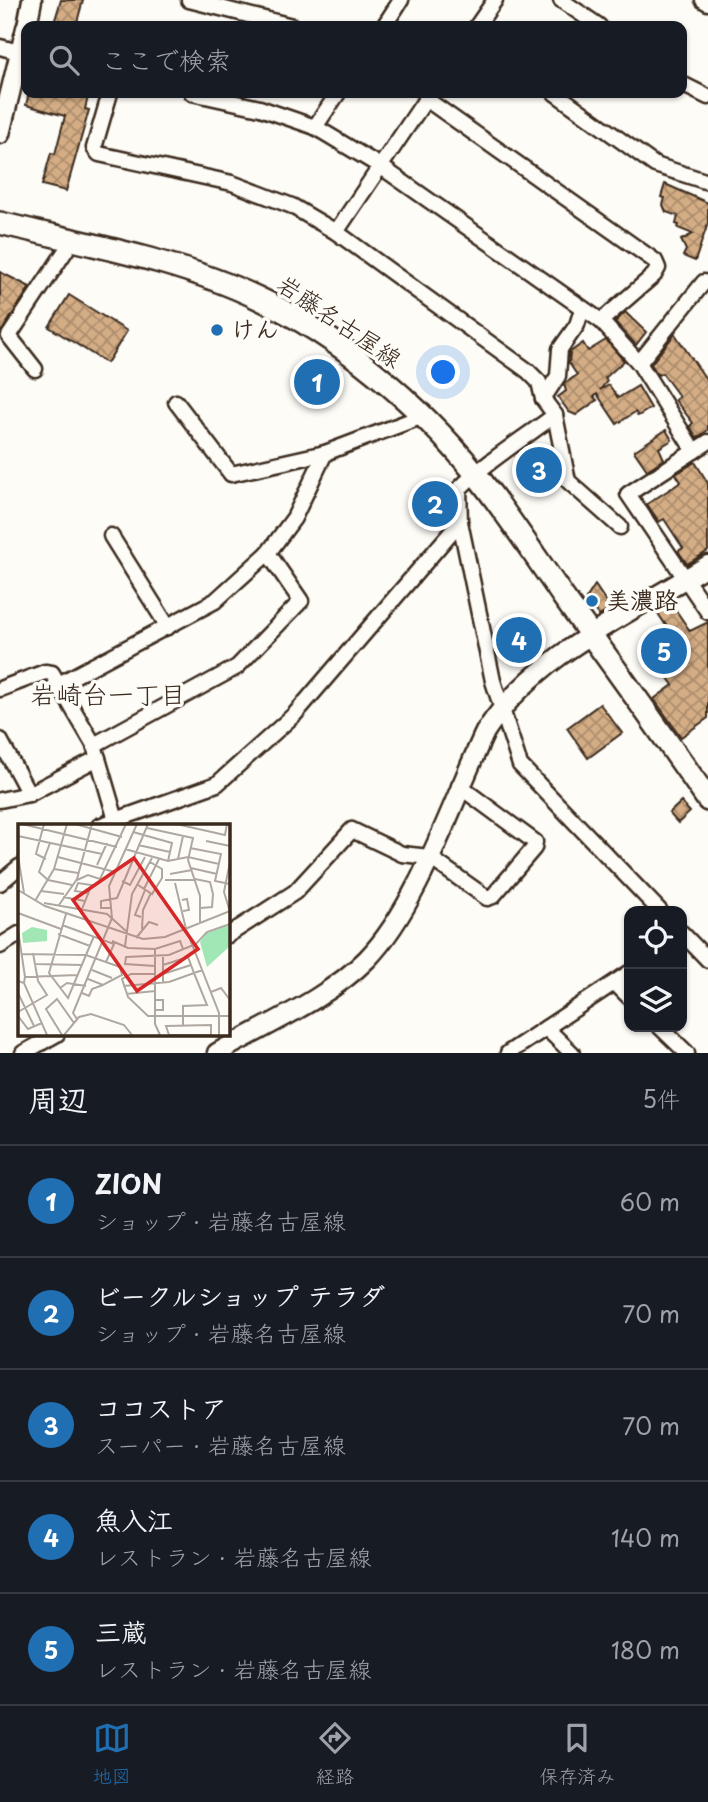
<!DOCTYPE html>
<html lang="ja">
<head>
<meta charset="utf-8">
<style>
	:root { --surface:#171b24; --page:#20242c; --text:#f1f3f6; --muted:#9ea1a6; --line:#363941; --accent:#1f6fb2 }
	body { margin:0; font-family:"Playpen Sans","Klee One",sans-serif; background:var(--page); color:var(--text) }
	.controls { position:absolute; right:21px; bottom:21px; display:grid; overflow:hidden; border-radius:14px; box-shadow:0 2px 5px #0004 }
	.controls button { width:63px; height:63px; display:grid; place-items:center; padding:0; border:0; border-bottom:2px solid var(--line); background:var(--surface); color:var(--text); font:35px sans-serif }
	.you { position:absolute; left:444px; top:373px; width:24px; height:24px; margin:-18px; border:5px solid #fff; border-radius:50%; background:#1a73e8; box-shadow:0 0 0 10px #1a73e833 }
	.badge { display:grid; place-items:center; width:46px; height:46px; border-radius:50%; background:var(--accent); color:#fff; font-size:23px; font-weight:700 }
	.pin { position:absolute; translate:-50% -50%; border:4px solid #fff; box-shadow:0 2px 7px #0006 }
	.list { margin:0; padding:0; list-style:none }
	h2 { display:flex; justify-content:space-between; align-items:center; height:91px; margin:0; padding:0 28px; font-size:30px }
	h2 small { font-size:23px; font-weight:400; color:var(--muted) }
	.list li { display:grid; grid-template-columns:46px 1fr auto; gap:21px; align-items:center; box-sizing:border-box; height:112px; padding:0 28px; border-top:2px solid var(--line) }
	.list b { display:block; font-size:26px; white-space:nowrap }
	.list p { margin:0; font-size:23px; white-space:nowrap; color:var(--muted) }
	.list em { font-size:23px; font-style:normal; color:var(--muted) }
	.icon { flex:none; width:38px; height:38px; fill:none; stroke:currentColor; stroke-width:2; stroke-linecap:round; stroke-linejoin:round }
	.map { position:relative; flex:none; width:708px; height:1053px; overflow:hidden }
	.search { position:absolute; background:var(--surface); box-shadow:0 2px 5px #0004; left:21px; right:21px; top:21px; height:77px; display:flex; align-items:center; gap:18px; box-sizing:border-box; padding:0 24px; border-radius:14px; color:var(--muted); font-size:26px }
	.sheet { height:651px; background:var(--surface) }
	nav { display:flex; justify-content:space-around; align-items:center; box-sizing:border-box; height:98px; border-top:2px solid var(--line); background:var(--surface); font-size:19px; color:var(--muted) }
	nav a { display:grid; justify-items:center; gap:4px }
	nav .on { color:var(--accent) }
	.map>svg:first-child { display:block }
</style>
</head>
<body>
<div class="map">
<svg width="708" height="1053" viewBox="0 0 708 1053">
	<defs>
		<pattern id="building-cross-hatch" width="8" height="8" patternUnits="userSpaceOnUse" patternTransform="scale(1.75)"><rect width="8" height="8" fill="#d4ad85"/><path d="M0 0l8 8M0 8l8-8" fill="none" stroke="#ad8d6c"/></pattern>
	</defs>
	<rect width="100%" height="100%" fill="#fdfcf7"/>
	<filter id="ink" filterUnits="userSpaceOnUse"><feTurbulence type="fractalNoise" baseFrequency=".0143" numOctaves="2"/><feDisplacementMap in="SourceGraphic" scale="14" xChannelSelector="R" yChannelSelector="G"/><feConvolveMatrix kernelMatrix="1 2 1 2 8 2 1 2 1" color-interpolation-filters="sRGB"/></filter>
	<g filter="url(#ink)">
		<!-- building -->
		<g fill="url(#building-cross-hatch)" stroke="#3b2a1e" stroke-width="2">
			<polygon points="61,0 83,0 76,26 54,23"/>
			<polygon points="29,93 89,93 85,109 89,110 66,191 42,185 51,153 55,154 65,116 26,105"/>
			<polygon points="665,184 708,203 708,223 695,261 683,256 686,250 681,240 693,234 678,228 679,225 676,224 678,216 666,212 663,205 665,198 661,197"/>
			<polygon points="0,272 30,287 0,334"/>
			<polygon points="69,295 127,331 107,363 49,327"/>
			<polygon points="625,312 646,332 636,345 615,322"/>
			<polygon points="675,334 708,382 708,430 697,438 690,426 693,423 675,400 679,397 676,392 662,373 658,375 651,364"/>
			<polygon points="606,340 624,361 605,378 607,381 600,390 609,385 618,398 638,386 651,408 638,416 635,412 617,424 597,394 594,397 597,400 576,415 569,412 558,397 566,391 564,384 577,375 569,363 570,352 583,343 588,351"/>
			<polygon points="666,430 672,440 659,448 664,459 647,470 634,451"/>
			<polygon points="695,462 708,483 708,551 687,564 678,551 683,548 664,519 659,522 647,504 681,482 676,474"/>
			<polygon points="595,585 611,609 599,616 586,599"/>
			<polygon points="671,603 690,631 708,622 708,718 681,737 654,699 673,685 647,649 671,633 657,612"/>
			<polygon points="600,704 622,733 588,758 567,728"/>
			<polygon points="681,802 690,812 678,823 669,813"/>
		</g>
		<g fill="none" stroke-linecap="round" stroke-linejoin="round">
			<!-- minor casing -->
			<g stroke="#3b2a1e" stroke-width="19">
				<g id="minor">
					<polyline points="189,0 292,26"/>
					<polyline points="561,0 599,26"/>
					<polyline points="703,0 708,3"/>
					<polyline points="384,26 401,0"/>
					<polyline points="477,26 495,0"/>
					<polyline points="0,47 26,54"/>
					<polyline points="682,84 708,97"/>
					<polyline points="110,93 94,148 99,154 232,183 292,206 336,232 528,371 539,382 543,399 555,415 568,481 620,527"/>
					<polyline points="192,93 260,108 315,127 380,166 601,321 654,275 658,268 655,261 426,99"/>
					<polyline points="555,93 655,165 708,182"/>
					<polyline points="315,127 338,93"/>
					<polyline points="336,232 430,93"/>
					<polyline points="601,321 639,363 694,451"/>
					<polyline points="639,363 704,282"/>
					<polyline points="35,369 9,336 72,241"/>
					<polyline points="543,399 558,376 560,349 577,325 582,309"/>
					<polyline points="176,402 231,474 325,453 423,416"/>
					<polyline points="708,442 628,494 708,612"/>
					<polyline points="460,522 493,681 520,765 660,911"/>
					<polyline points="111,536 168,627"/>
					<polyline points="59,684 215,601 268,553 294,518 325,453"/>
					<polyline points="0,689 45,672 52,673 94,745 116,820"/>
					<polyline points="0,740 29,794"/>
					<polyline points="94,745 237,667 301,601 268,553"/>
					<polyline points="0,800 29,794 98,758"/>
					<path d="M99 826 217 784 295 714 460 522 459 489C487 461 523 439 555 415"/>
					<polyline points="0,883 19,867"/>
					<polyline points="682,933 708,960"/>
					<polyline points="228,935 295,892 352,830 402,854 429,857 487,898 493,896 534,848 535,842 459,786"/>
					<polyline points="0,946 19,934"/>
					<polyline points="615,983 629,997"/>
					<polyline points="660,1027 687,1053"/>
					<polyline points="546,1028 572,1053"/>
					<polyline points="23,1053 57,1034"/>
					<polyline points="508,1053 629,973"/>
				</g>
			</g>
			<!-- tertiary casing -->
			<g stroke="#3b2a1e" stroke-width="23">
				<g id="tertiary">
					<polyline points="27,26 32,0"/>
					<polyline points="0,134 26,28"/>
					<path d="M217 1053C267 1024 326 1000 367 959 418 907 453 800 485 732 535 654 632 613 708 565"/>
				</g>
			</g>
			<!-- secondary casing -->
			<g stroke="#3b2a1e" stroke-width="26">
				<path id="secondary" d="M0 223C85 244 179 260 258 298 339 336 419 404 475 473 507 513 535 556 564 598 613 665 661 732 708 800"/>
			</g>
			<!-- minor -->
			<use href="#minor" stroke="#fdfcf7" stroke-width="14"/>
			<!-- tertiary -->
			<use href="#tertiary" stroke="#fdfcf7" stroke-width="18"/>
			<!-- secondary -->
			<use href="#secondary" stroke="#fdfcf7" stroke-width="21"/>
		</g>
	</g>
	<!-- markers -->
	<g fill="#1f6fb2" stroke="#fdfcf7" stroke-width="2.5">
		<circle cx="217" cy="330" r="7"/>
		<circle cx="592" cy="601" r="7"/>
	</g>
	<g text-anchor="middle" stroke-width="7" stroke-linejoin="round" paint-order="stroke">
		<!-- street labels -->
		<g font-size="24" fill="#3b2a1e" stroke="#fdfcf7">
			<text transform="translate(339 322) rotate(34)" y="8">岩藤名古屋線</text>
		</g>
		<!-- poi labels -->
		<g font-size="24" font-weight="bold" fill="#3b2a1e" stroke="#fdfcf7" text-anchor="start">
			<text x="231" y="338">けん</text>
			<text x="606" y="609">美濃路</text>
		</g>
		<!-- neighbourhood labels -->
		<g font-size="26" fill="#3b2a1e" stroke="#fdfcf7">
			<text x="108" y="704">岩崎台一丁目</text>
		</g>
	</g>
	<!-- overview -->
	<g transform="translate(18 824)">
		<rect width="212" height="212" fill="#fdfcf7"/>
		<path d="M212 101V122L189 143 182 118 189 109Z" fill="#a0e7b5"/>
		<path d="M14 103 29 106V117L5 119 4 109Z" fill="#a0e7b5"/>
		<path fill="none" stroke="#afa8a0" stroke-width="2" d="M4 0 99 23M26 0 18 30 28 35M57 0 104 13M158 0 207 11 209 0M129 4 175 14 170 36 182 72V99M115 8 154 19 150 37M0 12 84 30M188 17 212 22M32 19 21 48 30 56 54 61M120 21 152 28M172 24 203 30 197 57 212 60M107 25 150 37 170 33 201 40M0 32 6 69M40 33 97 48M160 35 165 12M212 38 206 68 212 88M79 41 89 19M173 44 199 50M36 45 60 49M152 50 174 46M177 55 192 58 195 70 194 83 183 84M59 56 70 51 82 55 108 0M147 56H178M104 57 112 61 127 33M157 59 168 105 201 189V211M120 61 134 70 144 54V45L132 38M126 65 141 35M0 66 27 82 125 115 147 113 212 87M23 67 46 70M70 69 57 67 60 59 73 61M45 73 67 77M164 76 169 75 171 86 165 87M17 77 36 45 49 0M26 79 89 90 108 107M41 81 59 55 74 0M92 84H83V77L99 74 130 0M64 85 74 60M0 89 43 105M48 90 31 149 50 174 76 112M123 93 117 91 127 66M44 101 96 120 88 138M124 105 125 86 133 69M0 106 7 153M40 110 72 122M118 114 131 98 140 101M94 117 110 124 137 125 162 117 165 125M107 122 114 70 134 34M137 125V200L142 211M4 130 68 131 102 143 104 151 85 161 70 155M145 133V158M16 140 64 141M145 141 170 133 176 149 185 146M137 142 107 140 108 133 151 131 178 120 189 108 212 100M74 146 94 154M137 150H113L104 155 110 173 130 192H212M145 150 173 141M0 157 6 159 29 211M6 159 7 153 60 151M105 162 151 158 176 149 189 181 165 182V201M42 164 49 159 68 162M193 168 203 164 212 176M0 169 16 202M64 169 71 172 74 165 85 161M108 170 137 167M137 186H145V176H137M0 188 29 171 20 157 15 129M0 192 10 205 24 199M59 195 55 189 94 94 91 62 119 0M44 211 28 185 39 175 56 199M46 211 61 193 73 190 106 201 114 211M151 211 148 202 193 201V211M151 211H193"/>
		<path fill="#d62828" fill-opacity="0.15" stroke="#d62828" stroke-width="3.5" d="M116 34 180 125 119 167 55 76Z"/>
		<rect width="212" height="212" fill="none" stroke="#3b2a1e" stroke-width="3.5"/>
	</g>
</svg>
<div class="controls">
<button><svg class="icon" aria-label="locate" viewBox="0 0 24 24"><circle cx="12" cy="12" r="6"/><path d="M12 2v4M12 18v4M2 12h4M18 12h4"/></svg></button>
<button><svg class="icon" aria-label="layers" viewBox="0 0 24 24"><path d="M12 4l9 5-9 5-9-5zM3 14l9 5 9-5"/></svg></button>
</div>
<div class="you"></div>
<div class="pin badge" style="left:317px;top:382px">1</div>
<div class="pin badge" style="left:435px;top:504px">2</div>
<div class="pin badge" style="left:539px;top:470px">3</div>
<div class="pin badge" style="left:519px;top:640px">4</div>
<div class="pin badge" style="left:664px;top:651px">5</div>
<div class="search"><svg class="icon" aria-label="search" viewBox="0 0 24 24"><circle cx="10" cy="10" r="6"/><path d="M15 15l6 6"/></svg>ここで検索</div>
</div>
<section class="sheet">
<h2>周辺<small>5件</small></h2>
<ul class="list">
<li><span class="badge">1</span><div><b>ZION</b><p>ショップ · 岩藤名古屋線</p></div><em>60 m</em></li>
<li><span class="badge">2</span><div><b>ビークルショップ テラダ</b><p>ショップ · 岩藤名古屋線</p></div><em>70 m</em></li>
<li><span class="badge">3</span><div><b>ココストア</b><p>スーパー · 岩藤名古屋線</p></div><em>70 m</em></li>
<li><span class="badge">4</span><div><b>魚入江</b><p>レストラン · 岩藤名古屋線</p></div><em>140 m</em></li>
<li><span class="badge">5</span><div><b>三蔵</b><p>レストラン · 岩藤名古屋線</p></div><em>180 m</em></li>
</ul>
</section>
<nav>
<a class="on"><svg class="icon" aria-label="map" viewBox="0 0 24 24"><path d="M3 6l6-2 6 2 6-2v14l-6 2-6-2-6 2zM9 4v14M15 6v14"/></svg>地図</a>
<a><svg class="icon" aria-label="directions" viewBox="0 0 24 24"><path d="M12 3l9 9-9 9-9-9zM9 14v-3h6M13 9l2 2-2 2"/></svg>経路</a>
<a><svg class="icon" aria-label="saved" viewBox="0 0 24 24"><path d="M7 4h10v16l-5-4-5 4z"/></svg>保存済み</a>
</nav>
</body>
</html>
